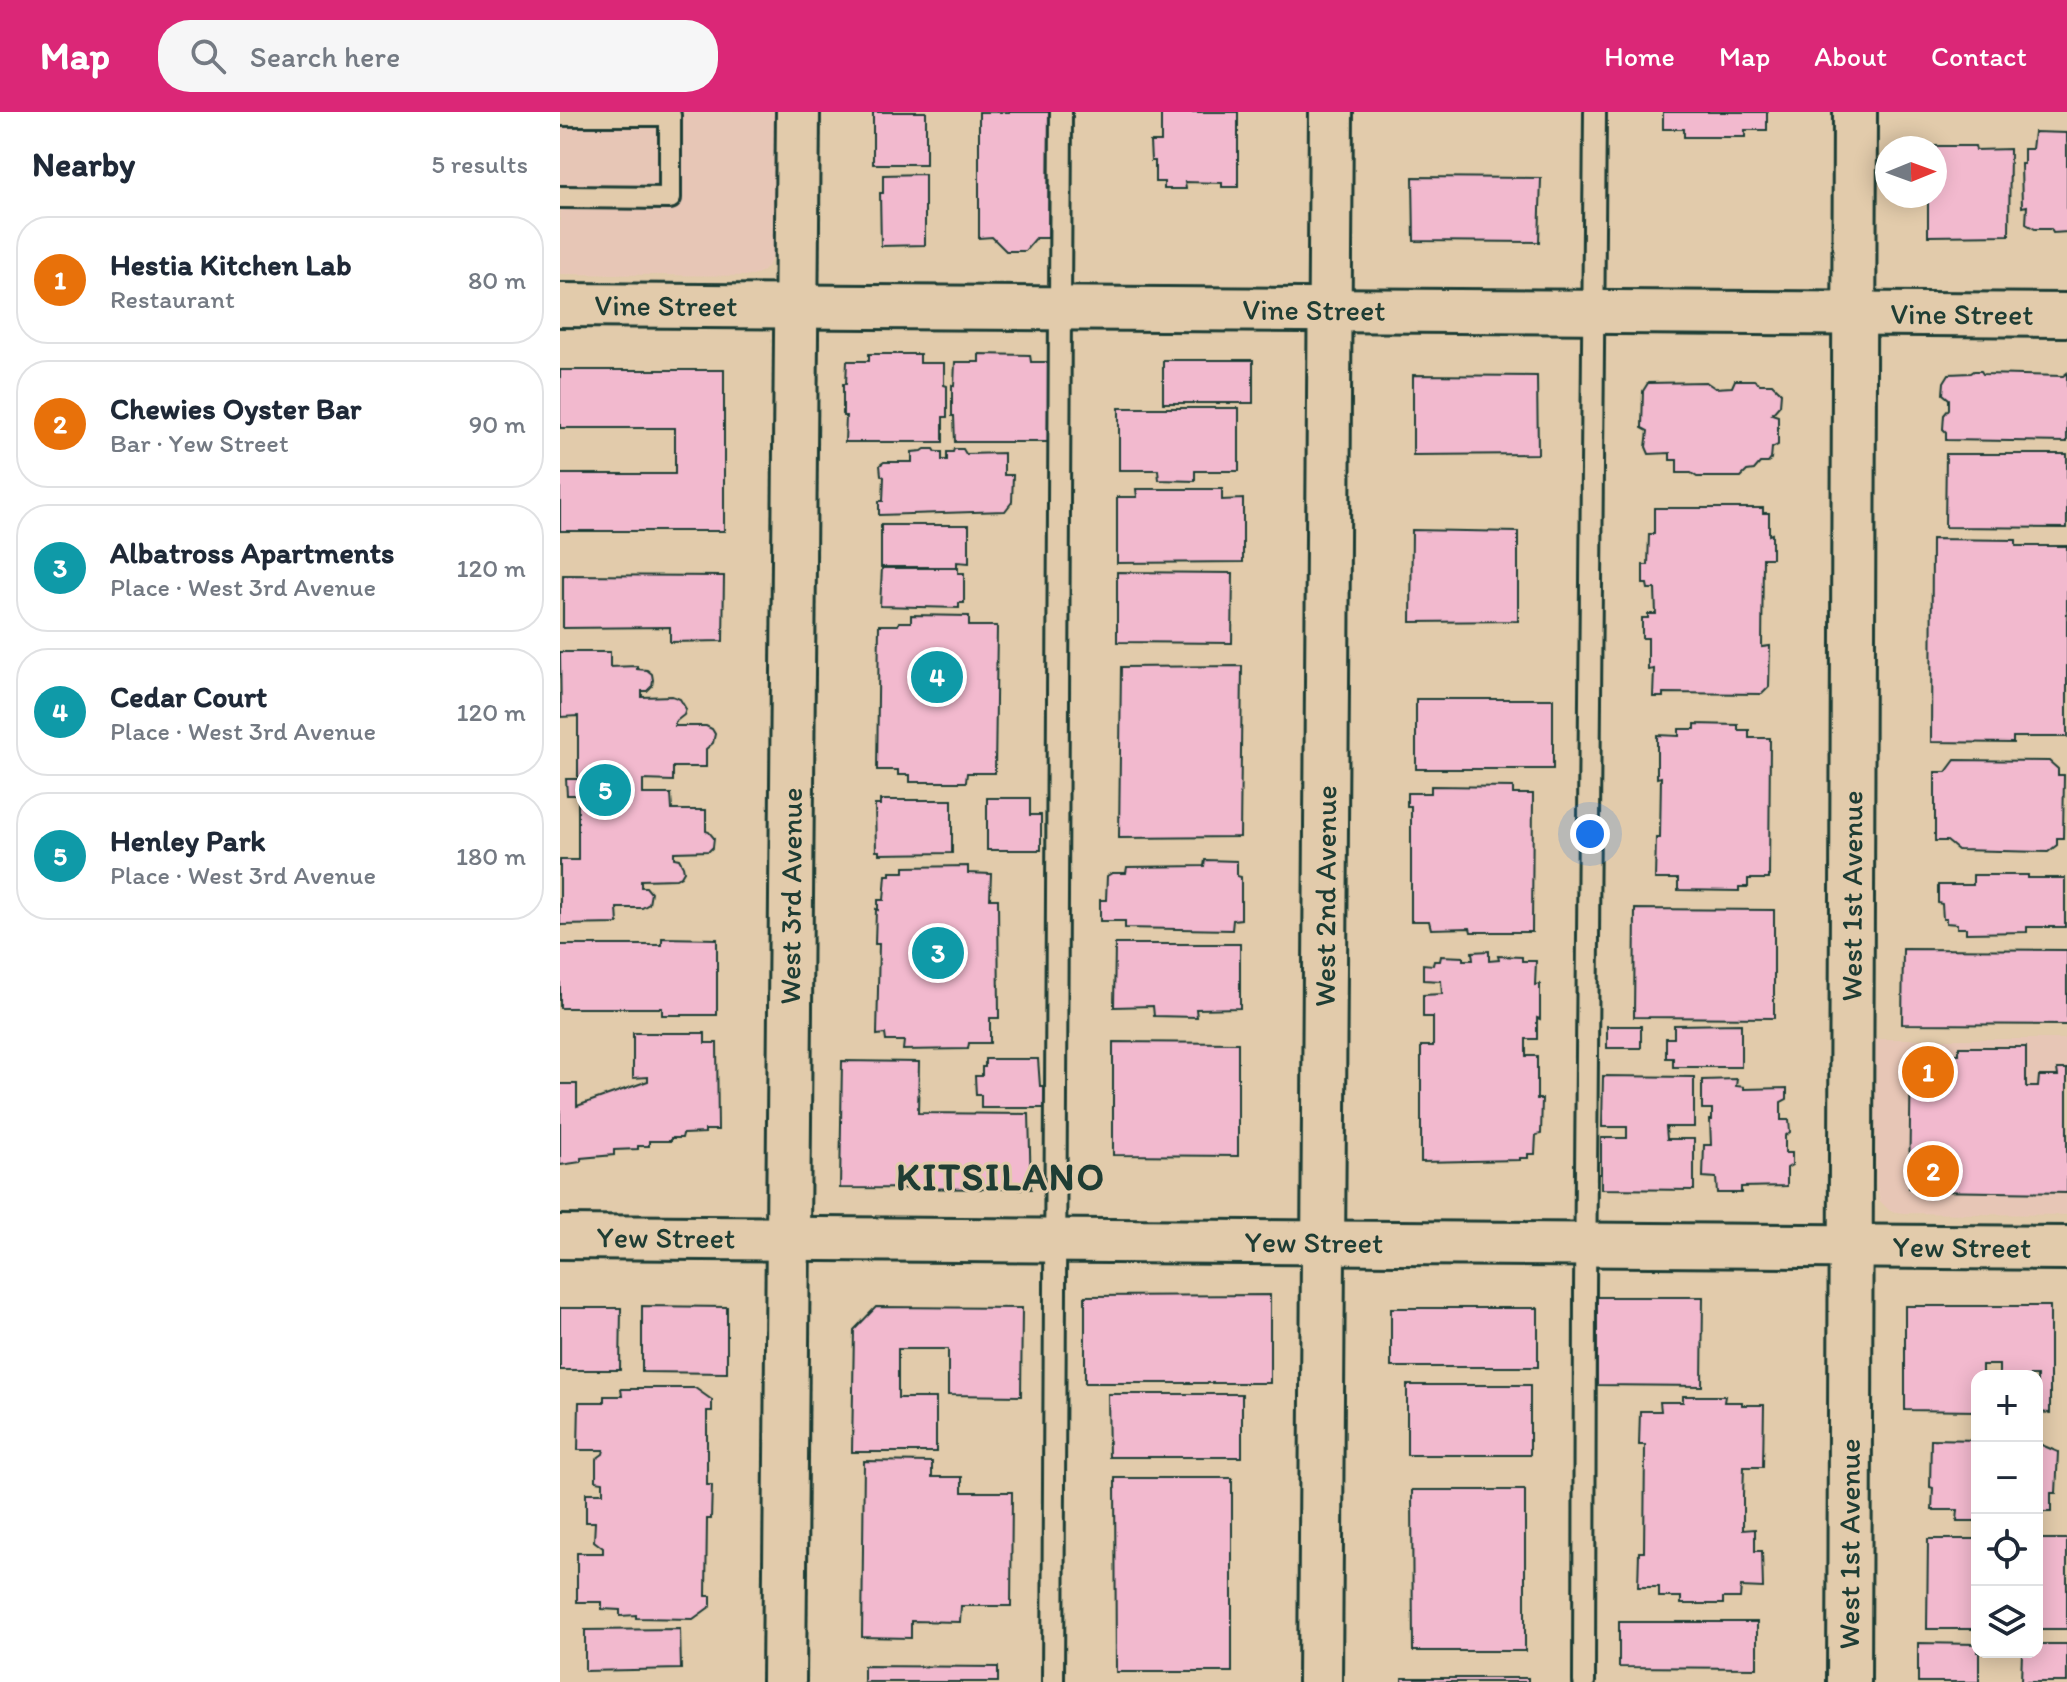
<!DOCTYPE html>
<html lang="en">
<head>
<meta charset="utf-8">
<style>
	:root { --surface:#fff; --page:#f6f6f7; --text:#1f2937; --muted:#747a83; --line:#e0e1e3; --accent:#db2777 }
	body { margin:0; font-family:Itim,sans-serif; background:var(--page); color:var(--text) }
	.controls { position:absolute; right:24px; bottom:24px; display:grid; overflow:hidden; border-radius:16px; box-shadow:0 4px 20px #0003 }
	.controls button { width:72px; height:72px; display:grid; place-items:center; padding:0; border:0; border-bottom:2px solid var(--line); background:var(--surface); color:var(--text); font:40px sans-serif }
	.compass { position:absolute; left:1315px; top:24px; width:72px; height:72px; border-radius:50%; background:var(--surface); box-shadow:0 4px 20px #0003; rotate:89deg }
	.you { position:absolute; left:1030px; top:722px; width:28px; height:28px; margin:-20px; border:6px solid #fff; border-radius:50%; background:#1a73e8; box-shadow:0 0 0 12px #1a73e833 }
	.badge { display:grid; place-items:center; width:52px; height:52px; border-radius:50%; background:var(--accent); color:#fff; font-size:26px; font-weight:700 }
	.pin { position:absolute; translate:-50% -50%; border:4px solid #fff; box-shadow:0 2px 8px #0006 }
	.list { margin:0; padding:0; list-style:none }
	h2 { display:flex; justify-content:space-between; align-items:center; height:104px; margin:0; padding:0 32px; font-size:34px }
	h2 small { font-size:26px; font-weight:400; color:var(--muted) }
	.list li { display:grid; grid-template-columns:52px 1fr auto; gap:24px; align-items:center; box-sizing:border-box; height:128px; margin:0 16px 16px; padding:0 16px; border:2px solid var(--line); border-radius:32px }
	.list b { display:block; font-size:30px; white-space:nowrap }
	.list p { margin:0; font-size:26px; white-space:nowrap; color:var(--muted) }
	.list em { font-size:26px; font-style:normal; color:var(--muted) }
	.icon { flex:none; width:44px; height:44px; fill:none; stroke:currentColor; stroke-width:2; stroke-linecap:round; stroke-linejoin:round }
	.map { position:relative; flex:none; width:1507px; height:1570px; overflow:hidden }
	header { display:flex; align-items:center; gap:48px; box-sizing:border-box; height:112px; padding:0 40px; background:var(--accent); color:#fff }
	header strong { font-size:38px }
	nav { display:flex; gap:44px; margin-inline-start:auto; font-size:28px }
	.search { width:560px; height:72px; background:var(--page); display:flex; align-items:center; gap:20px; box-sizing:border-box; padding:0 28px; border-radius:32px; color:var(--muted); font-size:30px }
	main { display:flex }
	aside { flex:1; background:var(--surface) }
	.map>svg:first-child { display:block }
</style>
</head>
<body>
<header>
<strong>Map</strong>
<div class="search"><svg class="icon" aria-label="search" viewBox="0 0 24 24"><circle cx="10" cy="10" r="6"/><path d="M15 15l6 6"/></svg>Search here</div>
<nav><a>Home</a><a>Map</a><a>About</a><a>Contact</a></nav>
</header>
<main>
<aside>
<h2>Nearby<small>5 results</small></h2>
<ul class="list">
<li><span class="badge" style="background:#e8710a">1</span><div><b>Hestia Kitchen Lab</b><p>Restaurant</p></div><em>80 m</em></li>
<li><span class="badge" style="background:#e8710a">2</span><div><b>Chewies Oyster Bar</b><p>Bar · Yew Street</p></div><em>90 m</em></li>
<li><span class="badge" style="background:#0f9aa8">3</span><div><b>Albatross Apartments</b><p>Place · West 3rd Avenue</p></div><em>120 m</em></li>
<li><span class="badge" style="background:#0f9aa8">4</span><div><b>Cedar Court</b><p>Place · West 3rd Avenue</p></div><em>120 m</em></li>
<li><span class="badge" style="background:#0f9aa8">5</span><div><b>Henley Park</b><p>Place · West 3rd Avenue</p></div><em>180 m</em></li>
</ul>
</aside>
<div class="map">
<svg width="1507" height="1570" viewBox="0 0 1507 1570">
	<rect width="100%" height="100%" fill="#e2cbab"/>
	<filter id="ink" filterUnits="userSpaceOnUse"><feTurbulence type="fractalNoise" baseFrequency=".0125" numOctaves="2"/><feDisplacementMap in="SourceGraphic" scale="16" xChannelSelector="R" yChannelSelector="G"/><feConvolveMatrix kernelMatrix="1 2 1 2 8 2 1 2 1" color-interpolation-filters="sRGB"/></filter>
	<g filter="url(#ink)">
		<!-- built -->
		<g fill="#e7c6b6">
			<polygon points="0,0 216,0 214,141 209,152 203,159 193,164 0,162"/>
			<polygon points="1315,927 1507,927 1507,1103 1343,1101 1330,1099 1320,1089 1316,1073"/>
		</g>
		<!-- building -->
		<g fill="#f2b9ce" stroke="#1f3d34" stroke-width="2">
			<rect x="313" y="0" width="53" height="52"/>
			<polygon points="419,0 489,0 488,126 476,126 465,139 446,139 432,125 419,126"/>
			<polygon points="590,0 678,0 678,75 662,75 662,71 625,70 626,77 604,77 604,70 595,70 595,49 591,49 590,30 601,30 601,0"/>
			<polygon points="1103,0 1207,0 1207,18 1185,18 1185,25 1124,25 1124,17 1103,17"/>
			<polygon points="1474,20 1507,21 1507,120 1493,121 1491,117 1475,117 1466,112 1467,94 1462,95 1461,52 1464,52 1464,37 1472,37"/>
			<polygon points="1368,34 1415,34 1416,38 1450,37 1449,123 1368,124 1368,84 1375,84 1375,36 1368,36"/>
			<polygon points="365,62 365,133 321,134 320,81 323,81 323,63"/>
			<polygon points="853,65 981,66 979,130 854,129"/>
			<polygon points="309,242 360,242 360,251 384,251 384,273 387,274 387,305 383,305 383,330 285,330 286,304 283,304 283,272 286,272 287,249 309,249"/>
			<polygon points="419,242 470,243 471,250 495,250 492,330 395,330 394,304 392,304 392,273 394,274 395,250 419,250"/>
			<rect x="603" y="248" width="90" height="43"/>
			<polygon points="0,258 164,258 164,419 0,419 0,362 115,362 115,316 0,316"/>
			<polygon points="1414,259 1421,259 1423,262 1503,264 1507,261 1507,330 1386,328 1386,320 1383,317 1384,303 1389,297 1389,287 1383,282 1384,270 1389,262 1411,261"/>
			<polygon points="853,263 977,264 978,342 853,343"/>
			<polygon points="1175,268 1194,268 1200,272 1212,272 1221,281 1220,293 1212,302 1218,304 1218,333 1212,336 1211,347 1208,351 1200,351 1194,358 1187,359 1181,365 1137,365 1131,361 1117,361 1117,348 1110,348 1110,341 1089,342 1086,335 1088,319 1082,316 1083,279 1088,271 1146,270 1155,276 1172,275"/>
			<polygon points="559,296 679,296 679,359 635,359 635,369 599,368 598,358 559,358"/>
			<polygon points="365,337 374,337 376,340 382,340 382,348 387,348 387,340 393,340 394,337 403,337 406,342 444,341 444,363 453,363 452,390 445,399 319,403 319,389 323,389 324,365 321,363 320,353 324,350 352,350 352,340 362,339"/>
			<polygon points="1386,342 1507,342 1507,416 1385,415"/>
			<polygon points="576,377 662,377 662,388 683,387 683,450 557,451 557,385 577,385"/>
			<polygon points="1094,396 1203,396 1203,401 1209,401 1209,423 1212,422 1212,446 1203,446 1202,535 1210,534 1209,575 1202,582 1103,581 1103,585 1093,585 1094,557 1088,558 1088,526 1082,526 1082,506 1088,506 1088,502 1096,502 1095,477 1088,477 1087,472 1083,472 1083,453 1088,453 1089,422 1094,422"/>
			<polygon points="321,413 409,413 409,451 397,450 397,455 321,455"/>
			<polygon points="852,418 958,420 958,509 851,510"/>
			<polygon points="1372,427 1456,428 1456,434 1507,434 1507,625 1453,625 1453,631 1371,630"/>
			<polygon points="322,456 398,456 398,461 404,461 404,491 399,491 399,496 320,494"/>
			<polygon points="557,460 673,461 672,531 557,530"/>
			<polygon points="3,463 164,464 163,529 110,530 110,515 3,516"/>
			<polygon points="351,503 409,504 409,514 437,514 435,661 407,661 406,670 350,670 350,663 338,663 338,658 317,658 319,513 338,513 339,510 351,510"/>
			<polygon points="0,540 50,540 50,555 77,554 77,557 87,558 92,562 93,568 92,574 87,579 82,579 82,585 112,584 120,587 126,597 124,603 115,610 115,614 146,614 152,617 155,622 153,631 146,637 146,655 113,655 113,669 83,668 83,682 111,682 112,698 146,698 146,719 149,720 154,726 153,735 149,739 114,740 114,746 119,747 123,754 124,759 121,764 116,767 81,768 81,775 86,775 91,781 89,792 82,796 57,796 58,812 0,813 0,748 18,748 18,683 7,683 6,667 18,667 18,604 1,605"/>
			<polygon points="682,554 680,725 559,726 561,555"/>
			<rect x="856" y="587" width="137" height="70"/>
			<polygon points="1135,612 1178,613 1178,618 1189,618 1189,626 1210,626 1209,767 1188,767 1188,775 1179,775 1179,779 1118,778 1118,767 1095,767 1096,726 1100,726 1101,665 1097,666 1097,623 1119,624 1119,617 1135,617"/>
			<polygon points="1395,648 1489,649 1498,657 1498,663 1504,663 1503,726 1497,726 1497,733 1488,740 1398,738 1387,729 1375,729 1375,660 1386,660"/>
			<polygon points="871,674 953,675 953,682 973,682 972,820 911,820 910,816 871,817 869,809 851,809 851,694 847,694 847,681 871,681"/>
			<polygon points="427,686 470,686 470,703 481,703 481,738 427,738"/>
			<polygon points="320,688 392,688 392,741 319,742 319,739 316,739 315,693 320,693"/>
			<polygon points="645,748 677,749 677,764 681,765 681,807 673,808 672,818 565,816 565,809 540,809 540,788 546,788 547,764 552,761 566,761 567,755 644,754"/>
			<polygon points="408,754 408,761 431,762 430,787 438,787 439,906 430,906 430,931 409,931 408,937 343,938 344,929 326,929 325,922 317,923 319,832 315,832 316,797 318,798 318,788 324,788 326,763 330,763 330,760 344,760 344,755"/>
			<polygon points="1413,763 1468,763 1468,766 1505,766 1505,815 1467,815 1467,820 1406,821 1406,816 1397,816 1397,812 1386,811 1386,807 1383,807 1382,792 1378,791 1378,773 1413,773"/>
			<polygon points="1075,797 1214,798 1214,906 1074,905"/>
			<polygon points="102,826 157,827 157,903 102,903 102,896 0,896 0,833 102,833"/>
			<polygon points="555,832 680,832 680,896 636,897 637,905 594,904 593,894 554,895"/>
			<polygon points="1343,837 1507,838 1507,913 1342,912"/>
			<polygon points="929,839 929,849 939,848 938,844 962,845 962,849 976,849 975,873 980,872 980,907 977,906 977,927 966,927 966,944 977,944 977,987 982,987 981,1022 976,1023 975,1042 968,1042 968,1046 960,1046 960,1048 861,1050 861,934 873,934 873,905 863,905 863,883 882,882 881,869 863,868 863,852 873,853 874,849 880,849 881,844 903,845 903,848 913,848 912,840"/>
			<polygon points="1181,912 1181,955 1113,955 1113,946 1106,946 1106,926 1114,926 1114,913"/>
			<rect x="1047" y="914" width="34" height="22"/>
			<polygon points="73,921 145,921 145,931 157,931 158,1018 145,1018 145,1021 123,1022 122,1026 111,1026 111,1029 89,1029 89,1034 78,1034 78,1037 54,1038 54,1043 21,1046 21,1050 0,1053 0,972 17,972 17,994 88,969 88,965 73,966"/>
			<polygon points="553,930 678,931 678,1044 553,1043"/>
			<polygon points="1399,935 1466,935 1466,975 1478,975 1479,964 1498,964 1497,957 1507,957 1507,1081 1369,1079 1369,1076 1349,1076 1351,941 1399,942"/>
			<polygon points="425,947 478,947 480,974 484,974 484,996 421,996 421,983 416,983 415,964 422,964 422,955 425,955"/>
			<polygon points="282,949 359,950 358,1001 469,1002 471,1077 280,1076"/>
			<polygon points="1043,964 1134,965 1134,1015 1106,1015 1107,1027 1134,1027 1134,1078 1041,1077 1041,1026 1067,1026 1067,1015 1042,1015"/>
			<polygon points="1177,967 1176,974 1184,975 1184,977 1227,976 1227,987 1221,990 1221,1008 1229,1008 1230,1020 1225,1024 1225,1041 1232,1041 1232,1053 1227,1056 1227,1074 1181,1075 1181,1081 1157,1081 1156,1066 1143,1065 1144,1033 1151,1033 1150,1008 1152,1008 1152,997 1142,997 1142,968"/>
			<polygon points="710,1183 710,1271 525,1271 525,1184"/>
			<polygon points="1037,1185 1143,1185 1142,1274 1037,1273"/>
			<polygon points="82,1194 167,1195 167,1261 82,1260"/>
			<polygon points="1345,1194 1490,1194 1490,1301 1477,1300 1477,1264 1439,1264 1439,1253 1422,1253 1422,1264 1417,1264 1417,1299 1345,1298"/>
			<polygon points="316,1195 462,1196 461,1284 388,1283 388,1237 338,1237 338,1286 376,1286 376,1340 292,1340 294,1218"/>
			<polygon points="0,1196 61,1196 60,1258 0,1258"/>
			<rect x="831" y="1196" width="147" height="59"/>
			<rect x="847" y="1273" width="123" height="70"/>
			<polygon points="78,1276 135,1276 152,1288 152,1299 147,1299 147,1373 152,1373 151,1407 147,1407 146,1484 151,1484 151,1494 133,1507 76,1506 76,1503 60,1504 60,1498 42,1497 42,1490 17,1490 17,1441 43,1441 43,1436 34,1429 35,1410 26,1410 26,1381 43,1381 43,1370 36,1369 36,1347 43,1342 44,1338 18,1338 19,1290 44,1290 44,1284 62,1284 61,1277 78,1277"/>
			<polygon points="548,1282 682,1282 682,1345 549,1345"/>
			<polygon points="1123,1284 1165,1284 1164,1290 1182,1290 1182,1293 1204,1293 1203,1355 1184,1355 1183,1383 1183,1418 1195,1417 1195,1439 1202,1439 1203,1476 1181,1475 1180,1486 1163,1486 1163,1492 1121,1492 1121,1485 1099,1485 1099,1475 1078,1475 1079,1440 1084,1440 1085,1333 1079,1333 1080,1299 1101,1299 1100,1290 1123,1290"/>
			<polygon points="1371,1327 1417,1328 1417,1409 1397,1409 1398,1398 1372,1398 1373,1376 1370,1375"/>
			<polygon points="1477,1331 1498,1340 1496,1381 1491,1381 1491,1400 1477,1400"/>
			<polygon points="304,1349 372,1350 372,1365 402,1365 402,1380 452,1380 451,1494 401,1494 400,1510 351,1509 351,1526 302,1525"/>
			<polygon points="555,1366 672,1366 672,1560 556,1560"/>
			<polygon points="852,1378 965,1378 965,1539 853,1539"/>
			<polygon points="1368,1427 1417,1427 1417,1517 1367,1517"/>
			<rect x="1477" y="1427" width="30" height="90"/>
			<polygon points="1059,1510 1197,1510 1197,1556 1059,1555"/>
			<polygon points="120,1517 121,1557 25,1559 25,1518"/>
			<polygon points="1358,1531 1417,1532 1417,1540 1419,1540 1419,1570 1358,1570"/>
			<polygon points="1477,1532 1507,1532 1507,1570 1461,1570 1462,1540 1477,1540"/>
			<polygon points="304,1554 438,1555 438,1570 304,1570"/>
			<rect x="842" y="1566" width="126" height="4"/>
		</g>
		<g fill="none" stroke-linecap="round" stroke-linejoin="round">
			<!-- lane casing -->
			<g stroke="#1f3d34" stroke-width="26">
				<g id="lane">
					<polyline points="0,3 110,3 110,86 0,85"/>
					<polyline points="493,1570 501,0"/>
					<polyline points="1024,1570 1025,1177 1035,0"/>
				</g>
			</g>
			<!-- street casing -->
			<g stroke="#1f3d34" stroke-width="48">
				<g id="street">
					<path id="s1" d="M0 193 1507 203"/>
					<path id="s2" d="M0 1125 1507 1136"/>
					<path id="s3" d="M224 1570 238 0"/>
					<path id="s4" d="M760 1570 771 0"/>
					<path id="s5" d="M1289 1570 1295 0"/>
				</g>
			</g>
			<!-- lane -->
			<use href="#lane" stroke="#e2cbab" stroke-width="20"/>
			<!-- street -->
			<use href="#street" stroke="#e2cbab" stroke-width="42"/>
		</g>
	</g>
	<g text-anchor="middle" stroke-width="6" stroke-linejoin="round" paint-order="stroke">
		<!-- street labels -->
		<g font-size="30" fill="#1f3d34" stroke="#e2cbab">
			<text dy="10" stroke="none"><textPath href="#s1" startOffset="106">Vine Street</textPath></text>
			<text dy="10" stroke="none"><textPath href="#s1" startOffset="754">Vine Street</textPath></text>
			<text dy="10" stroke="none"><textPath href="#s1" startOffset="1402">Vine Street</textPath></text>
			<text dy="10" stroke="none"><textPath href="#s3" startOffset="786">West 3rd Avenue</textPath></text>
			<text dy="10" stroke="none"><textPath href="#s4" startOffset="786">West 2nd Avenue</textPath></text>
			<text dy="10" stroke="none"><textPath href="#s5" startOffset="786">West 1st Avenue</textPath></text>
			<text dy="10" stroke="none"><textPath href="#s2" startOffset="106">Yew Street</textPath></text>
			<text dy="10" stroke="none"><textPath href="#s2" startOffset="754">Yew Street</textPath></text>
			<text dy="10" stroke="none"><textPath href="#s2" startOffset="1402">Yew Street</textPath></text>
			<text dy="10" stroke="none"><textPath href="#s5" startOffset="138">West 1st Avenue</textPath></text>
		</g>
		<!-- district labels -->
		<g font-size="38" font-weight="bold" letter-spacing="2" fill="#1f3d34" stroke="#e2cbab">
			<text x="441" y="1078">KITSILANO</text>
		</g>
	</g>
</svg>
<div class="controls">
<button>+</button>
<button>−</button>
<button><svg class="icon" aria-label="locate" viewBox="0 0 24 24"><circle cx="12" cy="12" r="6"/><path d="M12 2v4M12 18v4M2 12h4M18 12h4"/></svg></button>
<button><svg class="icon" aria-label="layers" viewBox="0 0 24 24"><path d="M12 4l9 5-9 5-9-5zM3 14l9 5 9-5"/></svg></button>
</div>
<svg class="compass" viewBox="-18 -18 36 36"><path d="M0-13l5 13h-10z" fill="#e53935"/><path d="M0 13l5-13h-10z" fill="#747a83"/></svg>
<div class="you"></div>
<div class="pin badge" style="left:1368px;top:960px;background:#e8710a">1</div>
<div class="pin badge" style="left:1373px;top:1059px;background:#e8710a">2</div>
<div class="pin badge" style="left:378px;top:841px;background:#0f9aa8">3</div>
<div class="pin badge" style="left:377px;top:565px;background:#0f9aa8">4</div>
<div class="pin badge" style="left:45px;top:678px;background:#0f9aa8">5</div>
</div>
</main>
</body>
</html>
